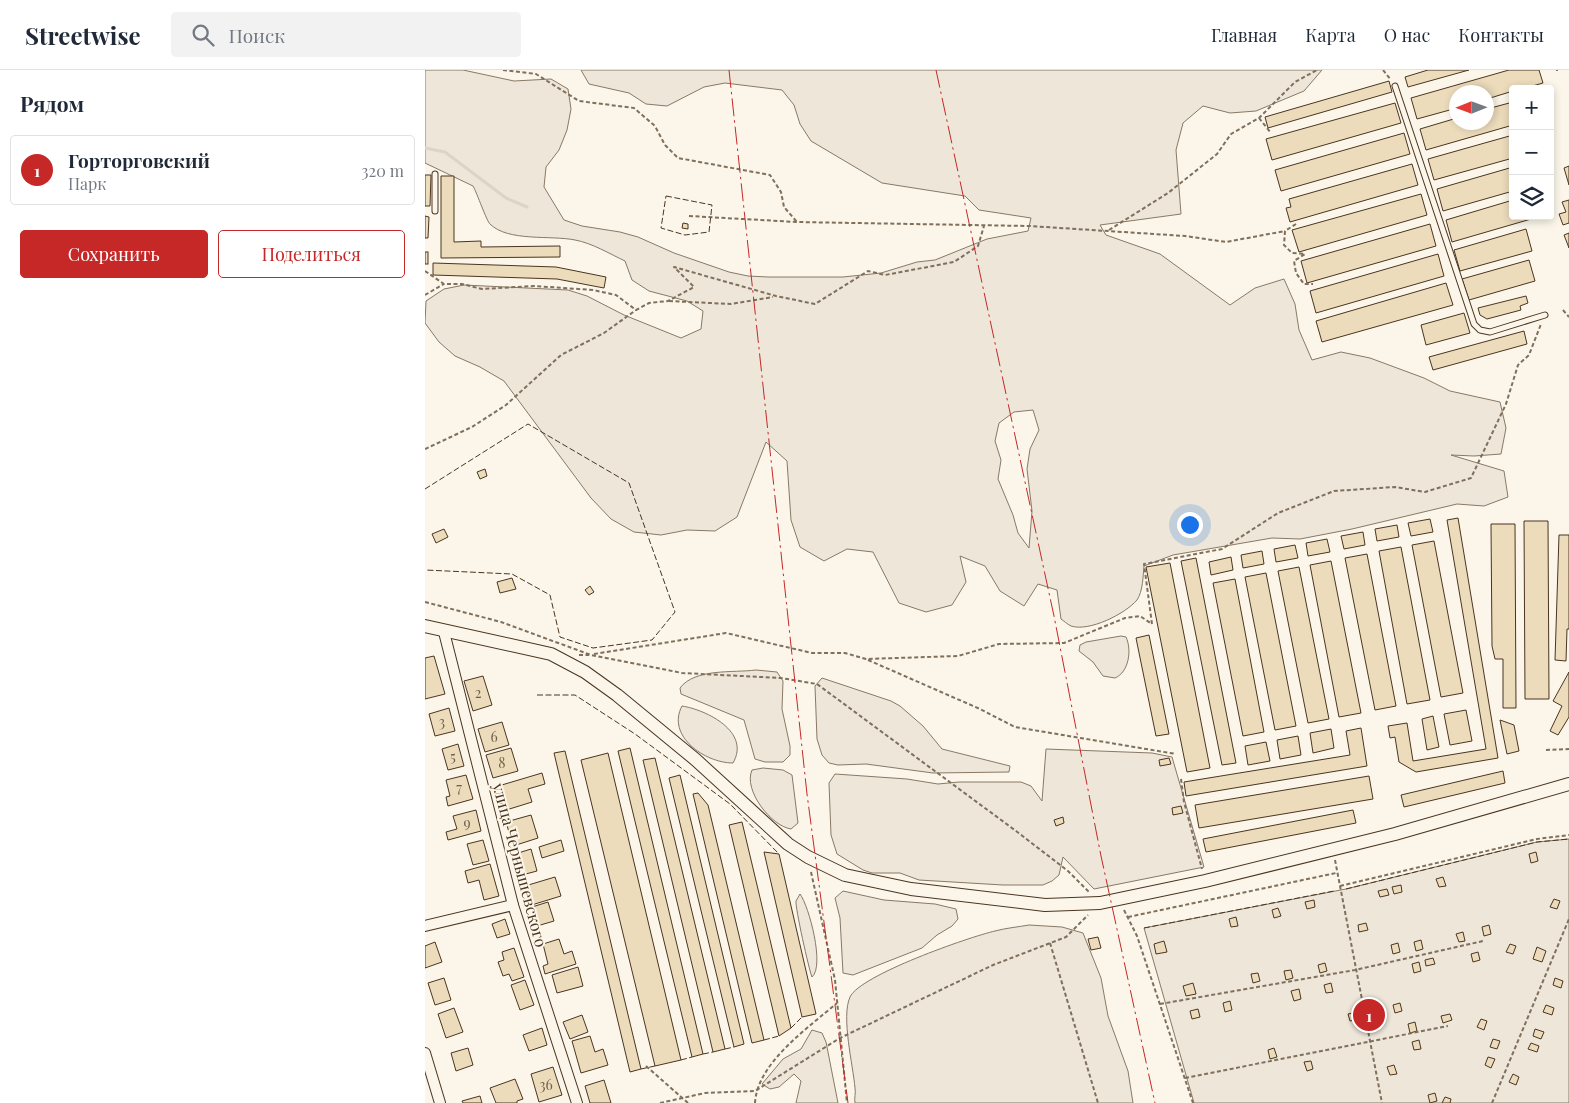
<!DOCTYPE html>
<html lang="ru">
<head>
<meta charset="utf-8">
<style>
	:root { --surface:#fff; --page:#f2f2f3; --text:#1f2937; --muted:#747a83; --line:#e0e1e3; --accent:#c62828 }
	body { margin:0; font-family:"Playfair Display",serif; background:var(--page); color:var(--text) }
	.controls { position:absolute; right:15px; top:15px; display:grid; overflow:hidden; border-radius:5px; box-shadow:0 2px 8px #0003 }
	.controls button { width:45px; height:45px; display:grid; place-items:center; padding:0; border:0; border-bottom:1px solid var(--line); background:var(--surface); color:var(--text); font:25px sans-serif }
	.compass { position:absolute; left:1024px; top:15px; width:45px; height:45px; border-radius:50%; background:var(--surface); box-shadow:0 2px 8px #0003; rotate:269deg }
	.you { position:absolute; left:764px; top:454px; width:18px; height:18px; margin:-12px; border:4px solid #fff; border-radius:50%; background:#1a73e8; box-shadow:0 0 0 8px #1a73e833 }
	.badge { display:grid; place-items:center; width:32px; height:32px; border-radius:50%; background:var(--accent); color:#fff; font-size:16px; font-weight:700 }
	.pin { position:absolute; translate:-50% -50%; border:2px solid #fff; box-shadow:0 1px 5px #0006 }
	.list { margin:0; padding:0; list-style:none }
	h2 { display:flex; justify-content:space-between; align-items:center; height:65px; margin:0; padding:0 20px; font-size:21px }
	h2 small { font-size:16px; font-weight:400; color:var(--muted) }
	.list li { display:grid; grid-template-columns:32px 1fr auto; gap:15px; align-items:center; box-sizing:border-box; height:70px; margin:0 10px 10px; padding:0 10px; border:1px solid var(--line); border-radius:5px }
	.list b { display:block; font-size:19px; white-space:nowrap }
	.list p { margin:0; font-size:16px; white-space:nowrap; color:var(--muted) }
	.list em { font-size:16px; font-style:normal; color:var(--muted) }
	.actions { display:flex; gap:10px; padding:15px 20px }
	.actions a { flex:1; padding:11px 0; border:1px solid var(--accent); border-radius:5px; text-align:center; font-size:18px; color:var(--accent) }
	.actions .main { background:var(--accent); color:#fff }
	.icon { flex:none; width:28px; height:28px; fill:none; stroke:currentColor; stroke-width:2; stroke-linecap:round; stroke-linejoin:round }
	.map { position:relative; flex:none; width:1144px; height:1033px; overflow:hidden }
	header { display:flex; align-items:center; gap:30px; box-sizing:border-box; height:70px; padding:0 25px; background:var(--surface); border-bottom:1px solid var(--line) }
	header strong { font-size:24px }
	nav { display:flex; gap:28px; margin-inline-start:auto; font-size:18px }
	.search { width:350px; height:45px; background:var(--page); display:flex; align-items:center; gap:12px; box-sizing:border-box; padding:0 18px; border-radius:5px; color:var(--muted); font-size:19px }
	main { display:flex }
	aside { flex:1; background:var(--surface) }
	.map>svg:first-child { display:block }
</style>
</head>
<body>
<header>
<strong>Streetwise</strong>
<div class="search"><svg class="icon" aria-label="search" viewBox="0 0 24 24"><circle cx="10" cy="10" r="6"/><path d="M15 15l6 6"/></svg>Поиск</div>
<nav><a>Главная</a><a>Карта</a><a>О нас</a><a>Контакты</a></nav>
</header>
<main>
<aside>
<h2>Рядом<small></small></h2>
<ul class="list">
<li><span class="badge">1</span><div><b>Горторговский</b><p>Парк</p></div><em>320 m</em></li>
</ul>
<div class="actions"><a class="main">Сохранить</a><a>Поделиться</a></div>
</aside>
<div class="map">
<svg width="1144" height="1033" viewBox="0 0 1144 1033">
	<rect width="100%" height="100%" fill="#fbf6e9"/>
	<!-- green -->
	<g fill="#ede6d9" stroke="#887966" fill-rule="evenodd">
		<path d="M0 0H38L89 11 126 9 143 19 146 39 142 60 134 80 121 97 119 117 139 150 157 156 195 162 213 167 249 183 304 202 323 206 343 207H418L456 203 492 192 510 190 562 169 603 161 606 148 554 140 540 126 457 113 386 71 375 54 369 35 357 20 300 13 279 17 242 36 221 34 204 23 164 14 156 0H897L879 21 831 41 805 43 778 36 758 53 751 80 756 144 675 155 681 165 735 184 805 235 830 218 859 209 870 234 874 260 887 290 916 282 945 288 999 308 1025 321 1075 332 1081 358 1076 384 1049 386 1026 385 1079 401 1083 427 1059 436 1032 434 927 459 875 469 847 468 748 485 719 496C718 506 718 521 712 530 700 544 664 562 646 556 642 554 639 551 636 549L632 520 613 514 599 536 575 521 560 496 535 486 541 512 527 535 501 542 474 533 448 482 422 479 399 491 375 477 366 450 362 391 341 372 312 447 290 461 262 460 236 465 209 462 186 449 166 428 79 311 55 297 30 286 14 272 0 253 1 231 19 219 39 215 143 220 162 226 199 245 256 268 276 259 278 241 262 231 224 221 207 210 200 191C185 184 167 173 150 170 126 165 83 172 65 154 62 152 52 123 48 116L0 93ZM608 340 614 360 605 379 602 399 607 441 604 478 593 463 588 445 573 409 576 390 570 371 574 353 589 342Z"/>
		<path d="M696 566 701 567C707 580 704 602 690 608L678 606 668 592 654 581 655 575 661 572Z"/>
		<path d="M331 600 352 602 358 611 357 639 365 676V685L358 692H340L330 689 319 650 256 624 255 618C270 598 308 603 331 600Z"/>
		<polygon points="397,608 466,631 475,636 498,656 517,679 585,696 584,702 508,703 441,694 413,695 404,693 397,685 392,669 390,616"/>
		<path d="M257 636C282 640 326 662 308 693 280 693 241 666 257 636Z"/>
		<polygon points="621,679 727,683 747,687 779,797 669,819 638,787 634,805 627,811 618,815 578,815 494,810 475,803 447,803 438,800 412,784 406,765 404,713 410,704 482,709 513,714 534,712 596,712 606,716 617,731"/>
		<path d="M338 698 358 700 367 705 373 753 366 759C346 756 318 720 327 700Z"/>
		<polygon points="1144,769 1144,1033 769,1033 719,858 921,819 1112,772"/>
		<polygon points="418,821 459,830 510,834 531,839 533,849 527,856 512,865 497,878 428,905 418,903 415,848 410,828"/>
		<path d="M375 824C384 836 400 896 387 907 384 900 370 837 371 831 372 829 374 826 375 824Z"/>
		<path d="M604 855 637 857 658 863 676 908 683 946 703 1001 708 1033H430C429 1028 431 1023 430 1018 428 995 416 947 425 927 435 905 544 867 570 861 581 858 593 857 604 855Z"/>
		<polygon points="387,960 397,963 401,972 413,1033 371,1033 376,1011 369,1004 354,1017 345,1019 337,1014 358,989 376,979"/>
	</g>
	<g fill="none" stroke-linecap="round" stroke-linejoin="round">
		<!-- stream -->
		<polyline stroke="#dcd4c6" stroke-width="3" points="0,78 20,82 81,128 102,137"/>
	</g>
	<!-- building -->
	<g fill="#ecdcbc" stroke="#4a3520">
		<polygon points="1003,0 1044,0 983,17 980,7"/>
		<polygon points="1084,0 1114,0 1118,13 1097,19 1088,19 1088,21 1062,29 1062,22 1032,22 1032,38 992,49 986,28"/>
		<polygon points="964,11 967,22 843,58 840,47"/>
		<polygon points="1088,32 1088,55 1001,80 995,59 1032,48 1032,52 1062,52 1062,39"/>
		<polygon points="970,33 976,53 847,90 841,69"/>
		<polygon points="979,63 985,84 856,121 850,100"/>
		<polygon points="1088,65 1088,88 1009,110 1003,89"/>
		<polygon points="987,94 993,115 865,152 861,138 866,137 864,129"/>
		<polygon points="1144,96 1144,115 1139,98"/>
		<polygon points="1088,97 1088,121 1018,141 1012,119"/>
		<polygon points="0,105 6,105 5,136 0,136"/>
		<polygon points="16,106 29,106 29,172 56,171 56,177 135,176 135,187 16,188"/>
		<polygon points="996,124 1002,145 874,182 867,160"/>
		<polygon points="1088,130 1088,146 1113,147 1027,172 1021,150"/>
		<polygon points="1144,130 1144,153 1138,155 1134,144 1141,142 1137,132"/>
		<polygon points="0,146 4,147 3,168 0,168"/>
		<polygon points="258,153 263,154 263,159 257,158"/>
		<polygon points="1005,154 1011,176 882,213 876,191"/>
		<polygon points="1101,159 1107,181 1035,201 1029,180"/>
		<polygon points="1144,163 1144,178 1139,165"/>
		<rect x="0" y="182" width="3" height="12"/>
		<polygon points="1013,184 1019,206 891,243 885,221"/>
		<polygon points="1104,190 1110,211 1044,230 1037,209"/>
		<polygon points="8,193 131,197 181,207 179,218 132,209 8,205"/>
		<polygon points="1021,213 1028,235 897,272 891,251"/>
		<polygon points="1101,226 1103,233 1095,236 1096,240 1062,249 1055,245 1053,238"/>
		<polygon points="1039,243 1045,263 1001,275 996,255"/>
		<polygon points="1099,261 1102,274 1008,300 1004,287"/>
		<polygon points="60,399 62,406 55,409 52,402"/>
		<polygon points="1033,448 1073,688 991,702 974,692 970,667 965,668 963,656 982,653 988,691 1061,679 1022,450"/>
		<polygon points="1005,449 1008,462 986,466 983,453"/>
		<polygon points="1099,451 1123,451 1124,629 1100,629"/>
		<polygon points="1066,454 1090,454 1091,638 1078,638 1078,589 1070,589 1067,576"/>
		<polygon points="972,455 974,467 952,471 950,459"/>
		<polygon points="19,459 23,467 11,473 7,464"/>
		<polygon points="938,462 940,475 919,479 916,466"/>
		<polygon points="1134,465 1144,465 1144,559 1142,559 1141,591 1130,590"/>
		<polygon points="902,469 905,482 883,486 881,473"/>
		<polygon points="1009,471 1038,623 1016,627 987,475"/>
		<polygon points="870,475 873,488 851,492 849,479"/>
		<polygon points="976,477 1005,630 982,634 954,481"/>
		<polygon points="837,481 839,494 818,498 816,485"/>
		<polygon points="942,484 971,636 950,640 920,488"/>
		<polygon points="806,487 808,500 786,505 784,492"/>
		<polygon points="771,488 811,693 797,695 756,491"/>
		<polygon points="906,491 936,643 914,647 885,495"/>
		<polygon points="745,493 785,698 762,702 721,497"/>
		<polygon points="874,497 904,649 883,653 853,501"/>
		<polygon points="841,503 871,656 850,660 820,507"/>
		<polygon points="87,508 91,519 75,523 72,512"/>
		<polygon points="810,509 839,662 818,666 788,513"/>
		<polygon points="165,516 169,522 164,525 160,520"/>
		<polygon points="724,565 744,664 731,666 711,568"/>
		<polygon points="9,586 20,624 0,629 0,588"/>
		<polygon points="1144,602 1144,647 1133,665 1125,661 1137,636 1128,631"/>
		<polygon points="58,606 67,635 48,641 39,611"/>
		<polygon points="24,638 30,661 10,666 4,644"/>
		<polygon points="1041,640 1047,671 1025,675 1019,644"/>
		<polygon points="1008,646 1014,677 1002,680 997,649"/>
		<polygon points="1075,650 1089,655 1094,681 1082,684"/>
		<polygon points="77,652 84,675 60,682 53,659"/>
		<polygon points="936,658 942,696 761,726 759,712 925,685 921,661"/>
		<polygon points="906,659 909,678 888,683 885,663"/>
		<polygon points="873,666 876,685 855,689 852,670"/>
		<polygon points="841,672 845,691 823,695 820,676"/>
		<polygon points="33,674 39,696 23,700 17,679"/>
		<polygon points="86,678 93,701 68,708 61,685"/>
		<polygon points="205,678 278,984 267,987 193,681"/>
		<polygon points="140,681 216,999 205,1002 129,683"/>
		<polygon points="183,683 256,990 230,996 156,690"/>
		<polygon points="230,688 300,979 288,982 218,690"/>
		<polygon points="744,688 746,694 735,696 734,690"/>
		<polygon points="1078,701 1080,713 979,737 976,725"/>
		<polygon points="117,703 120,714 103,719 107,732 78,741 70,717"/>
		<polygon points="41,705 48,729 23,736 21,727 25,726 21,710"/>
		<polygon points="255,705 319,974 309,977 244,708"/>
		<polygon points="944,706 948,729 774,758 770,735"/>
		<polygon points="273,723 283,735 339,970 327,973 268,724"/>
		<polygon points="756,736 758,743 748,745 747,738"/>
		<polygon points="51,740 56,761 23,770 21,762 32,759 28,746"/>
		<polygon points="928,740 931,753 781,782 778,769"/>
		<polygon points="106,745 113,768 88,776 81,752"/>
		<polygon points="638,747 639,753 631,756 629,750"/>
		<polygon points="317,752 366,958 354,966 304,755"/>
		<polygon points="58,770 64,791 48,795 42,774"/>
		<polygon points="136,770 139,781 117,788 114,777"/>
		<polygon points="106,779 112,801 97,805 90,784"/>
		<polygon points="339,782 354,784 391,944 377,947"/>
		<polygon points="1111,782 1113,791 1106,793 1104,784"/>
		<polygon points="65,794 74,826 59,830 54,810 43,813 40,801"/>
		<polygon points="130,807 136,826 100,837 99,832 104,830 100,816"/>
		<polygon points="1018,807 1021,816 1014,817 1011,809"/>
		<polygon points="976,815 977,822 969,824 967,817"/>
		<polygon points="962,819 964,825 955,827 953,821"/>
		<polygon points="1129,829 1135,831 1132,839 1125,837"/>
		<polygon points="889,830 890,837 882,839 880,832"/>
		<polygon points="123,832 129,851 112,856 107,837"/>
		<polygon points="853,838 856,846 849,848 847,840"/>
		<polygon points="811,847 813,856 806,857 804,849"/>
		<polygon points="80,849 85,864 72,868 67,854"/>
		<polygon points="941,853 943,860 934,862 933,855"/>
		<polygon points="1064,855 1066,864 1059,866 1057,857"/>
		<polygon points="1038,862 1040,871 1034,872 1031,864"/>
		<polygon points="673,867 676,878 666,880 663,869"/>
		<polygon points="134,869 139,884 147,881 151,894 120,904 118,896 123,894 118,874"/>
		<polygon points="996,870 998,879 991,881 989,872"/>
		<polygon points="739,871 742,882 731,884 729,874"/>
		<polygon points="10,872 17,892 0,898 0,876"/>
		<polygon points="973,873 975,882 968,884 966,875"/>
		<polygon points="1085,874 1091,876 1088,884 1081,882"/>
		<polygon points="1112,877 1121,881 1117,892 1108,889"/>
		<polygon points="89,878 99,907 87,911 84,904 78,906 73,892 79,890 77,882"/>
		<polygon points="1053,882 1055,890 1048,892 1046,884"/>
		<polygon points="1008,888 1010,894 1001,896 1000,890"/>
		<polygon points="994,892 996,901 989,903 987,894"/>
		<polygon points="900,893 902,901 895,903 893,895"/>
		<polygon points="153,897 158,916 132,923 127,905"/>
		<polygon points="866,900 868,908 861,910 859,901"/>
		<polygon points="833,903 835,911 828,913 826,904"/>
		<polygon points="19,908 26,930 10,935 3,913"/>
		<polygon points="1130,908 1138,911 1136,918 1128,915"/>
		<polygon points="100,910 109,935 95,940 86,915"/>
		<polygon points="768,913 771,924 761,926 758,916"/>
		<polygon points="906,913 908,922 901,923 899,915"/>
		<polygon points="874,919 876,929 869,931 866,921"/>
		<polygon points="805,931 807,940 800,942 798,933"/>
		<polygon points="975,933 977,941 970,943 968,935"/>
		<polygon points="1121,935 1129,938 1127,945 1118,942"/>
		<polygon points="29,938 38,962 21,968 13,944"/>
		<polygon points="773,939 775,947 767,949 765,941"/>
		<polygon points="933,942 935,949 925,951 923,944"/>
		<polygon points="1025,944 1027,950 1018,953 1016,946"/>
		<polygon points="157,945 163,962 145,969 138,952"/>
		<polygon points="1056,949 1062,951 1059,960 1052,957"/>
		<polygon points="990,952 992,961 985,963 983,954"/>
		<polygon points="117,958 122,975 104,981 98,965"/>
		<polygon points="1110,959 1119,962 1116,969 1108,966"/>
		<polygon points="165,966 170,982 178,979 183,995 156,1003 147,971"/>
		<polygon points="1068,969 1075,971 1072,979 1065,977"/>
		<polygon points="994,970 996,979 989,980 987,972"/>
		<polygon points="1106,973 1114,976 1112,982 1103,979"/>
		<polygon points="43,978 48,995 31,1001 26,983"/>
		<polygon points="849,978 852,987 845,989 843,980"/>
		<polygon points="1063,987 1070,989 1066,998 1060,995"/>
		<polygon points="886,991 888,999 882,1001 879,992"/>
		<polygon points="969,995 972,1004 965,1005 962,997"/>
		<polygon points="128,997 137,1025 114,1032 106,1004"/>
		<polygon points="1088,1004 1094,1007 1091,1015 1084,1012"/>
		<polygon points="90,1009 98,1029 92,1031 92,1033 71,1033 65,1018"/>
		<polygon points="179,1010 186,1033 165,1033 160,1016"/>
		<polygon points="1010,1023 1012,1031 1005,1033 1003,1025"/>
		<polygon points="55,1026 57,1033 38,1033 37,1031"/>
		<polygon points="1020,1027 1026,1029 1025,1033 1017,1033"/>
	</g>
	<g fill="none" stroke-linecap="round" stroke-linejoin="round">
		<!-- service casing -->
		<g stroke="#4a3520" stroke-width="7">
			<g id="service">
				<polyline points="970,16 1049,254 1055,260 1065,262 1120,245"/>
				<polyline points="10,141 10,104"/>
			</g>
		</g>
		<!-- minor casing -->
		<g stroke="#4a3520" stroke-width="12">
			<g id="minor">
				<polyline points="19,562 88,835 152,1033"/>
				<polyline points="0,856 88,835"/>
				<polyline points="0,983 15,1033"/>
			</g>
		</g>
		<!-- tertiary casing -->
		<g stroke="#4a3520" stroke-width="14">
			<polyline id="tertiary" points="0,556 126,584 160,602 192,625 271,690 363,774 383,787 420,805 486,819 620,835 675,833 780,811 970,764 1144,714"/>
		</g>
		<!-- path -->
		<g stroke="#7f6f5c" stroke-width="2" stroke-dasharray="4 2.5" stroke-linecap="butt">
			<polyline points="78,0 111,4 154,31 209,38 230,56 240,75 253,88 345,105 356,122 359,137 372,152"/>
			<polyline points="958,0 966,10"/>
			<polyline points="1132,1 1132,0"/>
			<polyline points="834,48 846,63"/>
			<polyline points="264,146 372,152 604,156 760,166 801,172 860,161"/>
			<polyline points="871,154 860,161 859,175 867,183 880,184 869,191 871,203 879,214 888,214"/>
			<polyline points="684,160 743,123 792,84 806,64 834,48 870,12 892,0"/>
			<polyline points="0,201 19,214 37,214 57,219 109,216 168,220 191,225 211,240 224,233 243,231 269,217 249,197 351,226 390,234 443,201 460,205 529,192 553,176 559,156"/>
			<polyline points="0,225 19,214"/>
			<polyline points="244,231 306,234 348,227"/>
			<polyline points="1138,240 1144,247"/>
			<polyline points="0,379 47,357 81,335 136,285 179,263 211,240"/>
			<polyline points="0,532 76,552 166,585 257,603 356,608 392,614 591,761 643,801 664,822"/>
			<polyline points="727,554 719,494 797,479 853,443 909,421 970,417 1000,422 1046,408 1081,334 1093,295 1104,285 1116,254"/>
			<polyline points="169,584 301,563 387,583 420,583 441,589 533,586 574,574 639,573 700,548 715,546 727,554"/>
			<polyline points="154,585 164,585"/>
			<polyline points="443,590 555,639 590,657 751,684"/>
			<polyline points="1121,680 1144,679"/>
			<polyline points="756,709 759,732 777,799"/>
			<polyline points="910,790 957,1033"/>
			<polyline points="386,802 410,910 422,1033"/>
			<polyline points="915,816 1112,769 1144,765"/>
			<polyline points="699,840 712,866 768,1033"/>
			<polyline points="703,847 911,803"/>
			<polyline points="625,873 673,1033"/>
			<polyline points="735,934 930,900 1058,871"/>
			<polyline points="221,996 263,1033"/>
			<polyline points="760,1008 1023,956"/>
			<polyline points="235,1033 280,1023 330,1021 415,968 568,895 641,867 663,845"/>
			<path d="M330 1033C332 993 383 958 412 933"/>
			<polyline points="1067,1033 1144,849"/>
		</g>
		<!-- service -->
		<use href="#service" stroke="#fbf6e9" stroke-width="5"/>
		<!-- minor -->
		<use href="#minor" stroke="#fbf6e9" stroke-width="10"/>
		<!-- tertiary -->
		<use href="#tertiary" stroke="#fbf6e9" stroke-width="12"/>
		<!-- fence -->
		<g stroke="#4a3520" stroke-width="1" stroke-dasharray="6 2.5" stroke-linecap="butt">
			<polygon points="241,126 287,135 284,162 260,165 236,158"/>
			<polyline points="0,419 103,354 204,413 250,542 227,570 168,578 135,567 125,525 87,504 0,500"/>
			<polyline points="112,625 150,625 210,664 305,734 354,784"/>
			<polyline points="921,819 1112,772 1144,769"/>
			<polyline points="719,858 909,821"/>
			<polyline points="366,958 377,947"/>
			<polyline points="339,970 354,966"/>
			<polyline points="300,979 309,977"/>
			<polyline points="278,984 288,982"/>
			<polyline points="256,990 267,987"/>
			<polyline points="216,999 230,996"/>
		</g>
		<!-- power -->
		<g stroke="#c62828" stroke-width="1" stroke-dasharray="18 4 2.5 4" stroke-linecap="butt">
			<polyline points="304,0 382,724 423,1033"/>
			<polyline points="511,0 629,546 676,786 730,1033"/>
		</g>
	</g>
	<g text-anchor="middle" stroke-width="4" stroke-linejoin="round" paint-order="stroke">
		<!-- number labels -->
		<g font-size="14" fill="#725f47">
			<text x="53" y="628">2</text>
			<text x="17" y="657">3</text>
			<text x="69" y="672">6</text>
			<text x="28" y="692">5</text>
			<text x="77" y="698">8</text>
			<text x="34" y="723">7</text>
			<text x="42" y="758">9</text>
			<text x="121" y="1020">36</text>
		</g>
		<!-- street labels -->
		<g font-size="16" fill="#4a3520" stroke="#fbf6e9">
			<text transform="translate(95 795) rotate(75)" y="6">улица Чернышевского</text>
		</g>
	</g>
</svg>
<div class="controls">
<button>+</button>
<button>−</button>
<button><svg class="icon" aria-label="layers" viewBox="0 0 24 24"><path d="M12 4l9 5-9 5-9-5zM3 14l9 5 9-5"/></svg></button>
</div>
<svg class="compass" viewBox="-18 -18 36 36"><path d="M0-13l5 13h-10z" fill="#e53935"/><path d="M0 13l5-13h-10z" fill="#747a83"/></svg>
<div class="you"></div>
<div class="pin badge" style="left:944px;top:945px">1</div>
</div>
</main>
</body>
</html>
